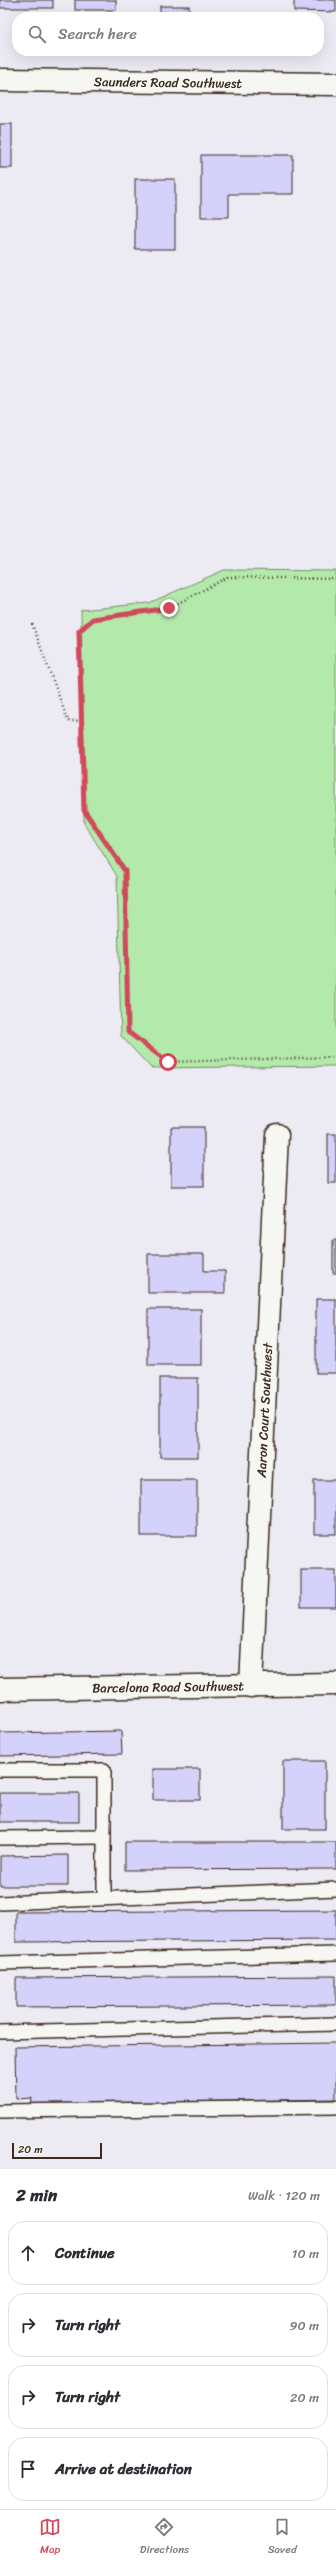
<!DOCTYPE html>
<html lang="en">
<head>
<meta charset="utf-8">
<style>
	:root { --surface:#fff; --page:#f7f7f7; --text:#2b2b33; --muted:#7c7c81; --line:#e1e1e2; --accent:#d1495b }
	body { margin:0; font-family:Sriracha,sans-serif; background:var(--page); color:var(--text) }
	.scale { position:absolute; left:12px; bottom:10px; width:90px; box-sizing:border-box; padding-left:4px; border:2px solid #3b2a1e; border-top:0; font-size:11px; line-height:14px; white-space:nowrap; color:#3b2a1e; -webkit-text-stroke:3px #f6f6f2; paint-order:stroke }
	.stop { position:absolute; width:12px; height:12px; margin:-9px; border:3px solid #d1495b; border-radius:50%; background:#fff }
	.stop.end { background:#d1495b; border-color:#fff; box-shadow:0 1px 4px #0008 }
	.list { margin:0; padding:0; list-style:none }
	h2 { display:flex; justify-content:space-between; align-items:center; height:52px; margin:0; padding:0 16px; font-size:17px }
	h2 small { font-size:13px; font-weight:400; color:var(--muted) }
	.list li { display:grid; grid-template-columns:26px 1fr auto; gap:12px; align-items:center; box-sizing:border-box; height:64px; margin:0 8px 8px; padding:0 8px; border:1px solid var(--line); border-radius:16px }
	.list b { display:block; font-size:15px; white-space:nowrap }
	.list em { font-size:13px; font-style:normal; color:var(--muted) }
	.icon { flex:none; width:22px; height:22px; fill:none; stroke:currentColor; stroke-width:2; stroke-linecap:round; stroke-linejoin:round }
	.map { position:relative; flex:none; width:336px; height:2169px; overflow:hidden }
	.search { position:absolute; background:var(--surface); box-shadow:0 4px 16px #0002; left:12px; right:12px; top:12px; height:44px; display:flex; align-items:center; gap:10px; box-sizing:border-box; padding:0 14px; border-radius:16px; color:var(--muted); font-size:15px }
	.sheet { height:340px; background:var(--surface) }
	nav { display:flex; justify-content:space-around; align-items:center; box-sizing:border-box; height:56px; border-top:1px solid var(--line); background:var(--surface); font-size:11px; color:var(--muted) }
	nav a { display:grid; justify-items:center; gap:2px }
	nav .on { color:var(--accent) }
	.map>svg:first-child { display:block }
</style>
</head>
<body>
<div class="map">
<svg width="336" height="2169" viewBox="0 0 336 2169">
	<rect width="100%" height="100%" fill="#ecebf4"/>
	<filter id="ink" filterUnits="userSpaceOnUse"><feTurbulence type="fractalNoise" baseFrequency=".025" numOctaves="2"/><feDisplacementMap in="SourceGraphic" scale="8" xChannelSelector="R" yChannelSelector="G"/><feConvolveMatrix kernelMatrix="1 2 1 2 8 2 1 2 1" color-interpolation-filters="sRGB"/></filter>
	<g filter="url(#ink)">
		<!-- green -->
		<polygon fill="#b3e9ab" stroke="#778a64" points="224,570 336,571 336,1066 151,1068 121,1036 117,876 84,823 81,610 149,603"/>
		<!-- building -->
		<g fill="#d4d1fa" stroke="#3b2a1e">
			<rect x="0" y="0" width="53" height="8"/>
			<rect x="75" y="0" width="41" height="10"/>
			<polygon points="294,0 336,0 336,12 294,11"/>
			<rect x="160" y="6" width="29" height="11"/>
			<rect x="0" y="124" width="12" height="44"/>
			<polygon points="201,155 293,155 293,194 229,194 229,217 201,217"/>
			<rect x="135" y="179" width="40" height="70"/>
			<rect x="171" y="1127" width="33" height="59"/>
			<rect x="328" y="1134" width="8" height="49"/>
			<rect x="333" y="1240" width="3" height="33"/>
			<polygon points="148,1254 204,1254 204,1271 225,1271 225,1293 148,1293"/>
			<rect x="316" y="1299" width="20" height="74"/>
			<rect x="148" y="1309" width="53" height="56"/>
			<rect x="160" y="1378" width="38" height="79"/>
			<rect x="141" y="1480" width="56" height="56"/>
			<rect x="314" y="1480" width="22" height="54"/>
			<rect x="301" y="1570" width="35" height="37"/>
			<polygon points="121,1731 122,1754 0,1756 0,1733"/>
			<rect x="283" y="1761" width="42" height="68"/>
			<rect x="153" y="1769" width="47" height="31"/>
			<rect x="0" y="1793" width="79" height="29"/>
			<polygon points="125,1842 336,1842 336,1869 125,1870"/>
			<polygon points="68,1855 68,1886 0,1886 0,1856"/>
			<polygon points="336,1910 336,1940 16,1942 16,1912"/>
			<polygon points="336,1976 336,2005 16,2007 16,1978"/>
			<polygon points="336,2043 336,2099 31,2105 32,2098 16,2099 15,2047"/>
		</g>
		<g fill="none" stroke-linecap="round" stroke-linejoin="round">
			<!-- service casing -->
			<g stroke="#3b2a1e" stroke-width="16">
				<g id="service">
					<polyline points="0,1770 104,1770 104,1898"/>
					<polyline points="0,1838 104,1837"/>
					<polyline points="0,1903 336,1889"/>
					<polyline points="0,1963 336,1954"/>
					<polyline points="0,2032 336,2024"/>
					<polyline points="0,2111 336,2107"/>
				</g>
			</g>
			<!-- minor casing -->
			<g stroke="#3b2a1e" stroke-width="25">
				<g id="minor">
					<path id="s1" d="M0 80 336 84"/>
					<path id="s2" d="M251 1686 277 1135"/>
					<path id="s3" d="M0 1689 336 1684"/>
				</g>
			</g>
			<!-- path -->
			<g stroke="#3b2a1e" stroke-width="2.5" stroke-dasharray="1 3" stroke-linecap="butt">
				<polyline points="336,579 228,577 169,608 93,619 79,631 84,810 125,871 128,1032 168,1062 336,1057"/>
				<polyline points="32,624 68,721 82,721"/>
			</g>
			<!-- service -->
			<use href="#service" stroke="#f6f6f2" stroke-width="13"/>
			<!-- minor -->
			<use href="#minor" stroke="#f6f6f2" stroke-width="22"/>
		</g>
	</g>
	<g fill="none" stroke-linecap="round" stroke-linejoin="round" filter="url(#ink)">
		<!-- route -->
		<polyline stroke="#d1495b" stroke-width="5" points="168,1062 128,1032 125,871 84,810 79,631 93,619 169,608"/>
	</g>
	<g text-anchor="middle" stroke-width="3.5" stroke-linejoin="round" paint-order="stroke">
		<!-- street labels -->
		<g font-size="13" fill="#3b2a1e" stroke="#f6f6f2">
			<text dy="5" stroke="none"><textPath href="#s1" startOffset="168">Saunders Road Southwest</textPath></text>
			<text dy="5" stroke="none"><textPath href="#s2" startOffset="276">Aaron Court Southwest</textPath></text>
			<text dy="5" stroke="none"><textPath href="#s3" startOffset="168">Barcelona Road Southwest</textPath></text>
		</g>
	</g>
</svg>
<div class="scale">20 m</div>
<div class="stop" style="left:168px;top:1062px"></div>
<div class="stop end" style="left:169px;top:608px"></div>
<div class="search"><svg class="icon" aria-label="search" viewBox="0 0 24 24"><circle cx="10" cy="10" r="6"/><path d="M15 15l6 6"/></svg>Search here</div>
</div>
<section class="sheet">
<h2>2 min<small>Walk · 120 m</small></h2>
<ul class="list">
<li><svg class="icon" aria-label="ahead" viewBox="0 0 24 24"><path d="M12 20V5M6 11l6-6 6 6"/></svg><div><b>Continue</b></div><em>10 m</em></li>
<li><svg class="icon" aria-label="right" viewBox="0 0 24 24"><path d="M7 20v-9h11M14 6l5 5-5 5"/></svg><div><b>Turn right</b></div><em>90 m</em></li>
<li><svg class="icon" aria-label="right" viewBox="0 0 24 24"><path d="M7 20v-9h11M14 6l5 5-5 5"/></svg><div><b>Turn right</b></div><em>20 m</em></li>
<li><svg class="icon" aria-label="arrive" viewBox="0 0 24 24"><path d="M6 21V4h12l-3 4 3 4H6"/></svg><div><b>Arrive at destination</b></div></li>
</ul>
</section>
<nav>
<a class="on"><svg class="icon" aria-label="map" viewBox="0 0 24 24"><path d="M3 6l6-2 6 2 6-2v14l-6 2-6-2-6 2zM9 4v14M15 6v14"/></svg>Map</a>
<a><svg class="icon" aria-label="directions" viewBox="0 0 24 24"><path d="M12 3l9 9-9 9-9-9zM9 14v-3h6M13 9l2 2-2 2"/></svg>Directions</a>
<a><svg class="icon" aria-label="saved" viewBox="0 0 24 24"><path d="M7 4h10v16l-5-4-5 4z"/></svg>Saved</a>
</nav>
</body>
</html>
